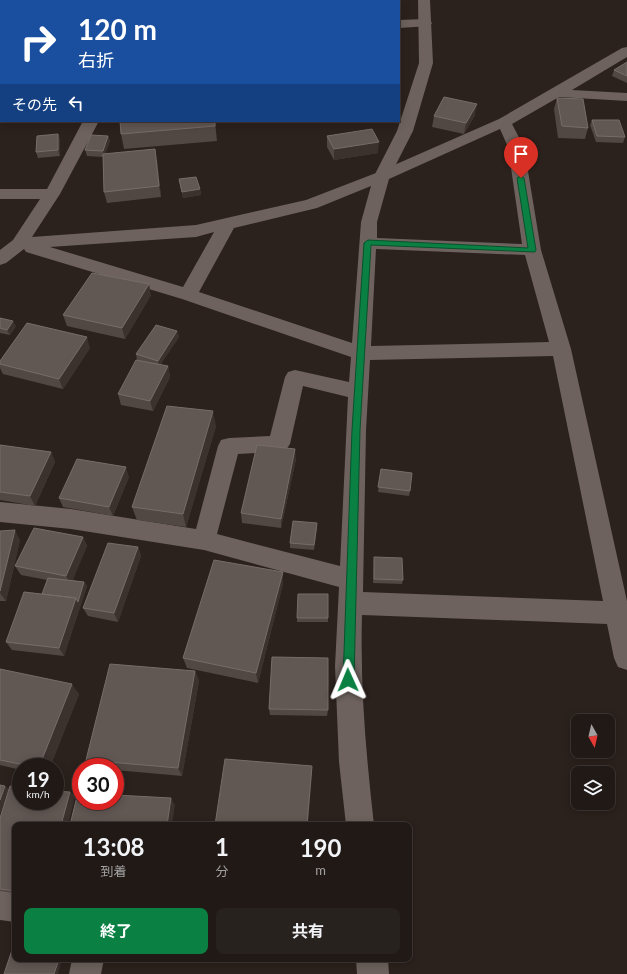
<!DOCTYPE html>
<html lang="ja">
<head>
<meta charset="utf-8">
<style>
	body { margin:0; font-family:Lato,"Noto Sans JP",sans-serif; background:#28221f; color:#f1f3f6; height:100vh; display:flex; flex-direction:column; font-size:15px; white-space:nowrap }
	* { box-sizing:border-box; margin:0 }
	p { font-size:13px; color:#a2a0a1 }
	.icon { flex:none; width:22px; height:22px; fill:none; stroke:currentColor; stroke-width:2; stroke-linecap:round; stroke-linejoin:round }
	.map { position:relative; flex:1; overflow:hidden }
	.panel { position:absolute; left:12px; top:822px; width:400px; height:140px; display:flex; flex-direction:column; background:#201916; border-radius:8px; box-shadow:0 2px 10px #0003,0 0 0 1px #3d3835 }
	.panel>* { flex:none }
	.top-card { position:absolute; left:0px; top:0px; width:400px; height:122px; box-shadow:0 2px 10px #0003,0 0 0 1px #3d3835; background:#1a4fa0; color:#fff; overflow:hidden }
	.needle { width:26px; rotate:172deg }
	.tools { position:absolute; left:571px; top:714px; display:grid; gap:8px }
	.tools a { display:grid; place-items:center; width:44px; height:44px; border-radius:8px; background:#201916; box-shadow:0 2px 10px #0003,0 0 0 1px #3d3835; font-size:20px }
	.speed { position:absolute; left:12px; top:758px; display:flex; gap:8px; font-size:20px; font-weight:700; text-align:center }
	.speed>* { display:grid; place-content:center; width:52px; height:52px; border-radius:50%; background:#201916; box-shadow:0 2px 10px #0003,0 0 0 1px #3d3835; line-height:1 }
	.speed small { font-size:10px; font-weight:400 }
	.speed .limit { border:6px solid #d22; background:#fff; color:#111 }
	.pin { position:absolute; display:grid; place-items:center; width:34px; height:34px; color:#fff; margin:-41px -17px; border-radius:50% 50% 50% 0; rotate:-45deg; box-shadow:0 0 4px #0007 }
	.pin .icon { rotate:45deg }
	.me { position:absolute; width:44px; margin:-22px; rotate:359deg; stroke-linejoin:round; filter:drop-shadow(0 0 3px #0008) }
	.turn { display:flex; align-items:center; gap:14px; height:84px; padding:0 12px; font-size:18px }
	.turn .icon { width:52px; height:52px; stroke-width:2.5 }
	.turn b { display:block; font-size:28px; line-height:34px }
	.then { display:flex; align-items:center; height:38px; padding:0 12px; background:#0003; gap:8px; font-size:15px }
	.eta { display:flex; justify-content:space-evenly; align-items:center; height:68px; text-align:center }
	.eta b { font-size:24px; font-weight:700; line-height:28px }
	.action { display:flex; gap:8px; margin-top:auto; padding:8px 12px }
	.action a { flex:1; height:46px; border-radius:8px; background:#0b8043; color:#fff; font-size:16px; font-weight:700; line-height:46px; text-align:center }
	.action a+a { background:#28221f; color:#f1f3f6 }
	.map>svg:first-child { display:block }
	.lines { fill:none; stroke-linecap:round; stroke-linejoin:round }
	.street { fill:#6d625d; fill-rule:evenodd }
	.secondary { fill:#6d625d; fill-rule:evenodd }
	.wall { fill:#514743 }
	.shaded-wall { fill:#3b312d }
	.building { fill:#615753; stroke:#766c69 }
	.route { fill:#0b8043; stroke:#07532c }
</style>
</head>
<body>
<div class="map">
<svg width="627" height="974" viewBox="0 0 627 974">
	<rect width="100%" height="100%" fill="#2b211d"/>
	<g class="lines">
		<path class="street" d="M128 0H140V1H128Z
			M425 19 430 20 432 23 430 26 399 28V20Z
			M627 47V57L572 90 627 93V101L559 97 512 124 524 147 541 250 571 349 627 601V670L618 667 614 658 607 624 362 615C360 686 366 754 374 825H346L339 762 335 666 339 587 204 550 71 529 0 522V502L71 509 196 529 218 446 221 440 229 438 270 436 285 377 288 372 295 370 349 382 351 357 182 299 26 252 24 249 6 263 0 265V250L13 240 40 199H0V189H47L83 121H99L60 194 32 237 196 225 306 200 376 173 499 119 622 48ZM500 129 508 147 522 244 377 238V222L389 179ZM371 186 361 222 352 343 199 292 234 228 317 208ZM214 232 183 287 50 247 196 237ZM376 249 525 255 549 342 371 346ZM553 356 603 601 363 592 366 430 370 360ZM303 386 348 397 340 566 217 534 238 454 279 452 286 450 290 444Z
			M0 890 15 892V922L0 920Z
			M72 959H104L101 974H69Z
			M356 959H388L389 974H357Z"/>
		<path class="secondary" d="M418 0H430L433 63 413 131 390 176 388 179 382 181 376 179 374 176 397 131 419 63Z"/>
	</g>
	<path class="wall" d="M310 0H337L310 1Z
		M627 62V83L612 76 614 70Z
		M557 98 588 128 585 139 558 138 554 109Z
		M475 115 464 134 432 127 434 116Z
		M592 120 625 137 623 143 596 142 590 125Z
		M215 121 217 141 124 149 121 134Z
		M58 134 60 140V156L38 158 36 152Z
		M108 136 110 141 105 154 157 160 161 197 107 203 104 192 103 157 87 156 85 150Z
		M327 136 378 153 334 160 327 147Z
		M179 179 200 189 201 195 183 198 180 185Z
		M151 295 125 339 67 326 63 315Z
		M0 318 16 326 10 335 0 333Z
		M177 331 179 337 160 365 168 366 170 377 153 411 121 405 118 394 142 361 137 360 136 354Z
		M90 348 63 389 3 374 0 368V361Z
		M216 426 186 527 137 520 132 507Z
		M0 445 51 452 55 462 35 506 0 500Z
		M296 459 281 528 242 523 241 513Z
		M381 469 410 491 409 496 378 492Z
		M129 477 113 516 63 507 59 498Z
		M317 528 314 550 290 548V543Z
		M0 531 20 540 6 601H0Z
		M83 537 87 546 72 580 84 582 87 586 64 656 12 650 6 642 42 594 47 580 21 575 15 566Z
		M138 547 141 556 118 622 88 616 83 608Z
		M374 557 403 580 402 584 373 583Z
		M283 572V584L258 683 187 668 183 658Z
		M328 594V622H297V618Z
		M0 669 79 694 50 767H21V770L0 765Z
		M195 671 199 681 182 776 115 770V767H92L86 760Z
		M269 709 328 710 327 716 270 715Z
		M70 792 75 797 15 825V893L0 891V818Z"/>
	<path class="shaded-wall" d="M477 104 475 115 464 134 466 123Z
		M58 134 60 140V156L58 150Z
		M108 136 110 141 104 157 103 151Z
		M379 142 378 153 334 160V149Z
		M155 149 157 160 161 197 159 186Z
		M200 189 201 195 183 198 182 192Z
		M149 284 151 295 125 339 122 328Z
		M13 321 16 326 10 335 7 330Z
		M177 331 179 337 159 366 158 361Z
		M87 337 90 348 63 389 59 379Z
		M168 366 170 377 153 411 150 401Z
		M213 411 216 426 186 527 183 514Z
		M295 449 296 459 281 528V519Z
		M51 452 55 462 35 506 30 496Z
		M126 467 129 477 113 516 109 507Z
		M15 530 20 540 6 601 0 593V591Z
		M83 537 87 546 71 585 66 576Z
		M138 547 141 556 118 622 114 613Z
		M283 572V584L258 683 256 673Z
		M84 582 87 586 64 656 59 648 76 598Z
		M195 671 199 681 182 776 178 768Z
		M72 684 79 694 50 767H39Z
		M312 766V774L308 825H307Z
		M5 786 9 789 0 814V800Z
		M70 792 75 797 68 825H61Z
		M171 798 175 805 172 825H167Z
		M59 959H62L58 974H54Z"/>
	<path class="building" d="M182 0H196L182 1Z
		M627 62V76L614 70Z
		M444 97 477 104 466 123 434 116Z
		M557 98 583 99 588 128 562 126Z
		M592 120H619L625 137 597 136Z
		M120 121H215V126L121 134Z
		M372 129 379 142 334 149 327 136Z
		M58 134V150L36 152 37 136Z
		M91 135 108 136 103 151 85 150Z
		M155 149 159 186 104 192 103 154Z
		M196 177 200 189 182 192 179 179Z
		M92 273 149 284 122 328 63 315Z
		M0 318 13 321 7 330 0 328Z
		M27 323 87 337 59 379 0 364V361Z
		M156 325 177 331 158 361 136 354Z
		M136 360 168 366 150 401 118 394Z
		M167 406 213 411 183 514 132 507Z
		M0 445 51 452 30 496 0 492Z
		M257 445 295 449 281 519 241 513Z
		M77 459 126 467 109 507 59 498Z
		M381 469 412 473 410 491 378 487Z
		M293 521 317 523 314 545 290 543Z
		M34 528 83 537 66 576 15 566Z
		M15 530 0 591V531Z
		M108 543 138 547 114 613 83 608Z
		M374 557 402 558 403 580 374 579Z
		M214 560 283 572 256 673 183 658Z
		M48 578 84 582 78 602 76 598 42 594Z
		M24 592 76 598 59 648 6 642Z
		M298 594H328V618H297Z
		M272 657 328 658V710L269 709Z
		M110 664 195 671 178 768 86 760Z
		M0 669 72 684 39 767H34L0 760Z
		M225 759 312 766 307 825H215Z
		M0 785 5 786 0 800Z
		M10 786 21 787V801H55V791L70 792 61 825H15V891L0 889V818Z
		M78 792 81 793V801H115V795L171 798 167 825H70Z
		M15 941V959H59L54 974H4Z"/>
	<path class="route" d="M521 176 524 178 536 250 535 252 371 245 360 430 354 680 352 683 348 685 345 683 343 680 352 430 364 243 368 240 528 248 517 178Z"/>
</svg>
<div class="tools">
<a><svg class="needle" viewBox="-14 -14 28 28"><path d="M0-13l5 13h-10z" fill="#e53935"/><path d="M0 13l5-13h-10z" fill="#a2a0a1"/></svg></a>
<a><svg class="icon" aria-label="layers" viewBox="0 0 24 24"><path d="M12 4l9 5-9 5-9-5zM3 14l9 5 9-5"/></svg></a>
</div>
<div class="speed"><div>19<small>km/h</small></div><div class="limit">30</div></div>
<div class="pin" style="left:521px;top:178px;background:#d93025"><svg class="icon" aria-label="arrive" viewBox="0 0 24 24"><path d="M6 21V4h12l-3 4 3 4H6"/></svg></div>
<svg class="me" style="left:348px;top:680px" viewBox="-20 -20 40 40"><path d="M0-17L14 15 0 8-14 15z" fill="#0b8043" stroke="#fff" stroke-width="4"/></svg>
<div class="top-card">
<div class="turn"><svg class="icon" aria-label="right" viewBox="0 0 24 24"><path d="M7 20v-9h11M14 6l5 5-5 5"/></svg><div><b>120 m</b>右折</div></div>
<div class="then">その先<svg class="icon" aria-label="left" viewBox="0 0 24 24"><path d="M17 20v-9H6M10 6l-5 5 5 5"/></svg></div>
</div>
<section class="panel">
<div class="eta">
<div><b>13:08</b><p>到着</p></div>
<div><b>1</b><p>分</p></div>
<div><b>190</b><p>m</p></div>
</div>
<div class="action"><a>終了</a><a>共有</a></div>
</section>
</div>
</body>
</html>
